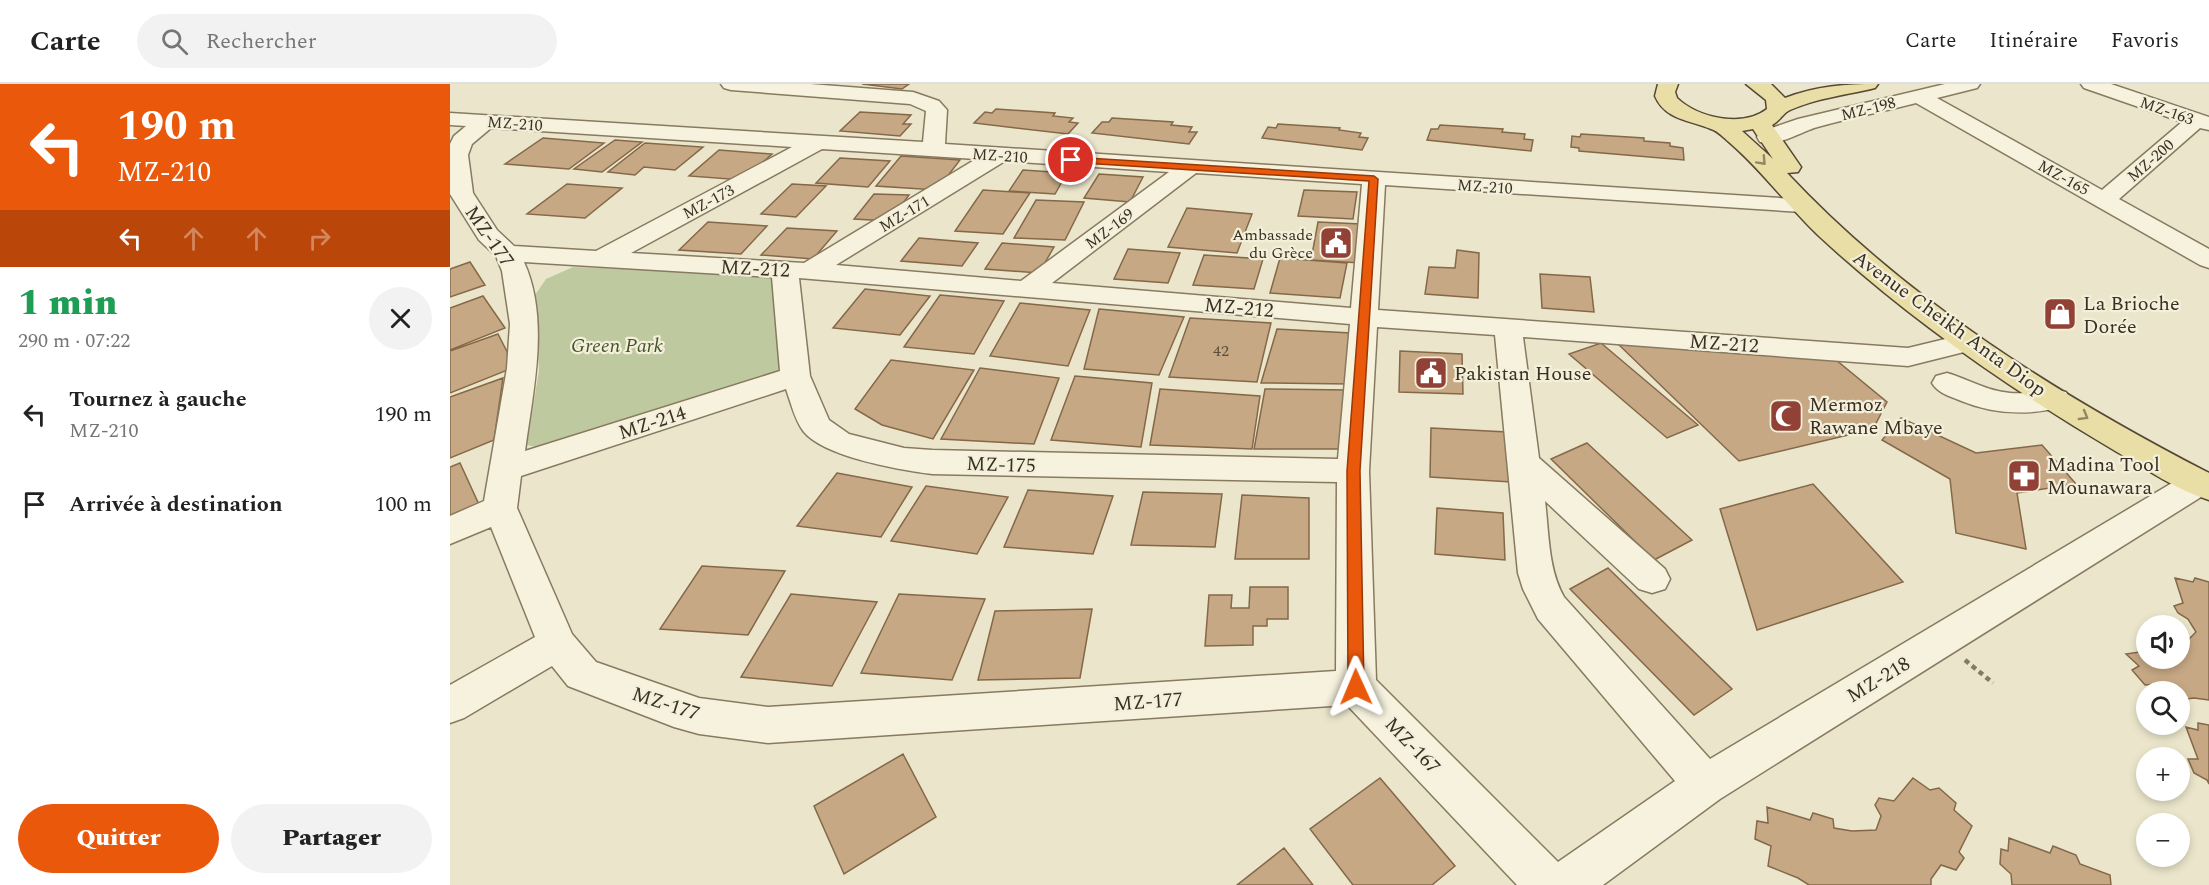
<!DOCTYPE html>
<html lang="fr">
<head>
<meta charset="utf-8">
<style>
	body { margin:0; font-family:Spectral,serif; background:#f2f2f2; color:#222; height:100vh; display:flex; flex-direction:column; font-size:22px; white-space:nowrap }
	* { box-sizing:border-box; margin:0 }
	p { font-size:20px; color:#767676 }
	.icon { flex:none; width:33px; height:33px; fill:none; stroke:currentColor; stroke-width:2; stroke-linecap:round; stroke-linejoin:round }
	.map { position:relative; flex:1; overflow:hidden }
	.drawer { display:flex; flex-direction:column; background:#fff; width:450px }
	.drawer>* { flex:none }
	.top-card { background:#ea580c; color:#fff; overflow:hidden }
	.controls { position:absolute; left:1686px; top:531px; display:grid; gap:12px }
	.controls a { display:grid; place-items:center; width:54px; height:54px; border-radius:50%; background:#fff; box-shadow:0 3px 9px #0003; font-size:30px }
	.pin { position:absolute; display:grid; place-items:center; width:51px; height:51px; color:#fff; margin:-26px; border:3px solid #fff; border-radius:50%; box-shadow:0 2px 6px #0007 }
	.me { position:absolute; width:66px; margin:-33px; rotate:359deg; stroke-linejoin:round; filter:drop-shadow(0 0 4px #0008) }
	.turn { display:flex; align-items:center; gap:21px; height:126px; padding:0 18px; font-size:27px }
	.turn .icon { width:78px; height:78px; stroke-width:2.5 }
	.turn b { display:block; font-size:42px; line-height:51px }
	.lanes { display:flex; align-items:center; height:57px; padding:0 18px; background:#0003; justify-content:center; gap:30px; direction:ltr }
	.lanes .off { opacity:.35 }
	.round { display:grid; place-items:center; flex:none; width:63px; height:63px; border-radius:32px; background:#f2f2f2 }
	.headline { display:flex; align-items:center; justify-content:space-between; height:102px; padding:0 18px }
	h1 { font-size:36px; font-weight:800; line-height:45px; color:#1e9e55 }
	.action { display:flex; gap:12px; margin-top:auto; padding:12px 18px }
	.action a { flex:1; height:69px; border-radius:36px; background:#ea580c; color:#fff; font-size:24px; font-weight:800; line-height:69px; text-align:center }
	.action a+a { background:#f2f2f2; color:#222 }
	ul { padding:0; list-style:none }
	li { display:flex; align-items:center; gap:18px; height:90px; padding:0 18px }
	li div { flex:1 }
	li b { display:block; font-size:22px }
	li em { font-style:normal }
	header { display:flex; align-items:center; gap:36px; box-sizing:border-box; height:84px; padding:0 30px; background:#fff; border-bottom:2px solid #e0e0e0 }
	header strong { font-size:28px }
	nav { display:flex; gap:33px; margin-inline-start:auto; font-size:21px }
	.search { width:420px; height:54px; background:#f2f2f2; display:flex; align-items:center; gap:15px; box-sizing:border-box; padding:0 21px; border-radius:33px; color:#767676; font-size:22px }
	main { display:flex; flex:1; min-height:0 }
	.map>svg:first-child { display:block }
	.green { fill:#bfc99f }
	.building { fill:#c6a884; stroke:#846848; stroke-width:1.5 }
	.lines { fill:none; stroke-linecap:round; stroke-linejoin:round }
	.minor-casing { stroke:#877a60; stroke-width:3 }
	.major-casing { stroke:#554834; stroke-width:3 }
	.path { stroke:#877a60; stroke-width:4.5; stroke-dasharray:5 4; stroke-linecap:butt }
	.minor { fill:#f7f2de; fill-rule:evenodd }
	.major { fill:#eadea7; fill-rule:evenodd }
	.oneway { stroke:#928764 }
	.route { fill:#ea580c; stroke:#983908; stroke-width:1.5 }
	.labels { text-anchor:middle; stroke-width:4.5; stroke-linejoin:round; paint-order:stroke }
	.far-street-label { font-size:16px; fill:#393022; stroke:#f3efda }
	.far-poi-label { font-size:16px; fill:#393022; stroke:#f3efda; text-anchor:end }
	.number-label { font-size:16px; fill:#5c4e3a }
	.street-label { font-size:20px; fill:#393022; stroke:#f3efda }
	.poi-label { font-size:20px; fill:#393022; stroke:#f3efda; text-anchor:start }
	.park-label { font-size:20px; font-style:italic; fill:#44532b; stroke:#f3efda }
</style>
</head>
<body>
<header>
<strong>Carte</strong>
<div class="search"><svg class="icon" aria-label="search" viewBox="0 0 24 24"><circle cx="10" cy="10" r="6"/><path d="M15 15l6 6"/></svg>Rechercher</div>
<nav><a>Carte</a><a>Itinéraire</a><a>Favoris</a></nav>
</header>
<main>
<section class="drawer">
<div class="top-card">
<div class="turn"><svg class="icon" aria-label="left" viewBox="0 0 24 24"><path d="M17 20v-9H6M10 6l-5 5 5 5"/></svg><div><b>190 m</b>MZ-210</div></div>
<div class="lanes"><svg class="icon" aria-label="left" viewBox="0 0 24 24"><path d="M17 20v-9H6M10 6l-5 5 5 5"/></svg><svg class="icon off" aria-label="ahead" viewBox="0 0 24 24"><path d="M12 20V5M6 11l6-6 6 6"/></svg><svg class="icon off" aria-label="ahead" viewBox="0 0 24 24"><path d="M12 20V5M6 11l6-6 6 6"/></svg><svg class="icon off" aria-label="right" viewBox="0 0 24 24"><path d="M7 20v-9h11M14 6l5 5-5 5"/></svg></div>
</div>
<div class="headline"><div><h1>1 min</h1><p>290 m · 07:22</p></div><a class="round"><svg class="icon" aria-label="close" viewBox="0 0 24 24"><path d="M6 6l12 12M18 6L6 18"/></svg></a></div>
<ul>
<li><svg class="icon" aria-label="left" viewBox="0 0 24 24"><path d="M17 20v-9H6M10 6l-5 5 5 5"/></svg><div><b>Tournez à gauche</b><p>MZ-210</p></div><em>190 m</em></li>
<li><svg class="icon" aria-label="arrive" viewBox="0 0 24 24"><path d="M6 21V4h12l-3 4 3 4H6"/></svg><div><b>Arrivée à destination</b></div><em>100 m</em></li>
</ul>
<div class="action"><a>Quitter</a><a>Partager</a></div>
</section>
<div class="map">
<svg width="1759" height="801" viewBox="0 0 1759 801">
	<rect width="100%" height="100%" fill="#ebe6cb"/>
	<path class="green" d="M123 183 300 190 323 194 335 278 323 291 101 366 77 361 89 286 85 211 96 195Z"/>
	<path class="building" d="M412 0H459L452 5Z
		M546 25 605 29 603 32 623 34 619 38 628 39 618 50 524 39 535 28 542 29Z
		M410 28 461 31 453 40H461L450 52 390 47Z
		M662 34 723 38 721 41 742 43 739 48H747L739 60 642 49 652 38H659Z
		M828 40 890 44 889 46 911 49 909 53 918 54 912 66 812 54 818 43 826 44Z
		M990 41 1053 45 1052 48 1075 50 1074 55 1083 56 1081 67 977 56 981 45H988Z
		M1131 50 1194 54V57L1220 59V62L1233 64 1234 76 1129 67V64L1121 63 1122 52 1130 53Z
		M93 54 154 59 119 85 55 80Z
		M165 56 192 58 152 88 124 85Z
		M195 59 253 63 225 86 194 83 185 91 158 88Z
		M269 66 322 70 293 96 239 92Z
		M451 72 510 76 487 106 426 102Z
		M390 74 440 77 418 103 366 99Z
		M573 86 617 89 605 110 559 107Z
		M649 90 693 93 680 118 634 114Z
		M117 100 172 104 135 134 77 130Z
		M342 100 376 102 346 133 311 130Z
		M533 106 580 109 553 150 505 147Z
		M854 106 907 108 903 135 848 132Z
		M424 110 459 111 440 137 404 135Z
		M586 116 634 118 615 156 564 154Z
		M737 124 802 130 787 169 718 163Z
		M258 138 317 142 291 170 229 166Z
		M868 138 911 140V179L861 176Z
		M337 144 387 147 363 175 311 171Z
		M469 154 528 159 512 182 451 177Z
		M552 159 604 163 589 189 535 185Z
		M678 165 730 169 718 199 664 195Z
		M1007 166 1029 169 1028 214 975 210 979 183 1005 184Z
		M754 171 813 175 804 205 743 201Z
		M830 174 897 179 890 214 820 209Z
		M20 178 35 201 0 213V185Z
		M1090 190 1140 193 1144 228 1092 224Z
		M415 205 480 212 450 251 383 244Z
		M490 211 554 217 524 270 454 263Z
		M33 212 55 244 0 266V224Z
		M570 219 640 226 618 282 540 272Z
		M649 225 734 233 709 291 634 285Z
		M740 234 821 239 807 298 719 293Z
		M827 245 901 249 900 300 811 299Z
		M48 250 65 283 0 309V267Z
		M1151 259 1248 341 1217 354 1119 270Z
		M1168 260 1386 276 1437 318 1423 345 1289 377Z
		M950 267 1012 270 1013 310 949 308Z
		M441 276 524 286 483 355 432 341 405 325Z
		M530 284 609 294 584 360 491 355Z
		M625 292 702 299 691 363 601 356Z
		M53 294 44 356 0 374V313Z
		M710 305 810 312 802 365 700 361Z
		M815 305 899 306 898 365H804Z
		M1451 334 1526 369 1592 361 1626 400 1567 409 1576 465 1506 449 1500 395 1432 356Z
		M981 344 1057 348 1061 398 980 393Z
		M1137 359 1242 456 1204 476 1101 375Z
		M10 379 31 425 0 439V383Z
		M387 389 462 403 431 453 347 442Z
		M1363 400 1453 498 1307 546 1270 425Z
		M476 402 558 413 527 470 441 457Z
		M578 406 663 412 643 470 554 463Z
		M693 408 772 410 765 463 681 461Z
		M792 411 859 414V475H785Z
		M987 424 1053 429 1055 476 985 470Z
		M252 482 335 487 298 551 210 545Z
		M1158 484 1282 605 1244 631 1120 505Z
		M1725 494 1743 498 1745 494 1759 498V616L1744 614 1730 616V608H1714L1708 600 1695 601 1682 586 1689 582 1676 570 1696 567V574H1730V560L1736 558 1746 548 1738 535 1728 529 1724 522 1733 519Z
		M800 503H838V535H817V542H803V561L755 562 759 511H782L781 524H799Z
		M341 510 427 518 382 602 291 593Z
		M449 510 535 515 502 596 411 589Z
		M642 525 630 594 528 596 545 527Z
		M1748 639 1759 641V700L1757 696 1744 689 1738 675H1748L1736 643 1748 646Z
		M453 670 486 733 394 790 364 722Z
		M930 694 1005 782 982 801H903L860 745Z
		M1463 694 1480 706 1489 704 1506 719 1504 726 1522 742 1509 768 1514 774 1506 786 1491 781 1481 795V801H1359L1348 794 1318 782 1321 762 1305 755 1307 737 1318 739 1317 723 1360 736 1363 729 1383 735 1384 744 1402 747 1426 746 1431 732 1425 721 1429 714 1444 717Z
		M1559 754 1600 769 1603 762 1626 771 1630 780 1660 791 1661 801H1562L1561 790 1550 780 1551 765 1558 767Z
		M834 764 863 801H787Z"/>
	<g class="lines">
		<defs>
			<path id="minor" d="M271 0H360L463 8 489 17 497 26 495 60 1360 116 1364 121 1360 126 1352 128 935 101 928 226 1458 264 1520 249 1530 252 1534 258 1530 264 1458 282 1073 253 1089 374 1215 485 1220 495 1215 505 1202 509 1189 505 1095 417C1099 449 1098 485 1114 513L1260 675 1737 390 1749 386 1759 389V408L1270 715 1153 801H1067L897 621 318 659 249 650 224 643 118 602 102 582 14 634 0 639V601L85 553 41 443 0 460V432L34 417 57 284 60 240 52 187 46 172 29 156 0 110V60L4 52 16 42 0 41V29L473 58 476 27 460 20 281 6 274 4ZM41 44 342 63 146 167 64 162 47 146 23 109 18 71 22 60ZM372 65 526 75 354 179 181 169ZM555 77 719 88 571 197 386 181ZM746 89 912 100 901 224 602 199ZM74 178 322 193 330 287 75 367C83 307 100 235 74 178ZM349 194 900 240 888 375 482 366 454 364 399 350 379 336 360 292ZM927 243 1045 251 1068 489 1073 505 1088 535 1225 697 1108 778 926 596 919 387ZM336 305C341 319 345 337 354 348 375 373 450 386 482 390L887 398 886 587 318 623 249 614 146 578 122 550 67 424 71 392Z
				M1495 0H1530L1527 4 1487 14 1652 106 1732 38 1634 4 1631 0H1661L1759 33V46L1750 44 1669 115 1759 165V184L1750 181 1466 19C1432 28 1398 34 1364 44 1347 50 1329 62 1310 58L1307 53 1310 48 1348 35Z
				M1497 289C1518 295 1537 307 1560 309 1579 311 1598 303 1616 308L1620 315 1616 322C1579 332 1545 331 1509 316 1499 312 1488 309 1482 299L1486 292Z"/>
			<path id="major" d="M1208 0H1228L1225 8 1227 14C1248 34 1293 44 1317 25L1316 16 1296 0H1321L1335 14C1366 2 1395 0 1428 0L1425 4C1396 11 1367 14 1340 26 1333 29 1330 37 1322 41L1351 83 1348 88 1337 89C1455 215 1606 310 1759 389V416C1727 406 1696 385 1667 368 1563 307 1459 235 1370 153 1338 123 1313 87 1279 58 1274 54 1268 47 1261 45 1240 36 1215 36 1205 12ZM1303 45 1323 75 1292 47Z"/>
		</defs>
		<use href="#minor" class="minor-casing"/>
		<use href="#major" class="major-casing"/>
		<path class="path" d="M1515 576 1543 599"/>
		<use href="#minor" class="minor"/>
		<use href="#major" class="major"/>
	</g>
	<defs><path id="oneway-chevron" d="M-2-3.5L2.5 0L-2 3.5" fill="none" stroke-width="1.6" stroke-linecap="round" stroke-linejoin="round" transform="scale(1.5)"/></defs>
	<g class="oneway">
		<use href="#oneway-chevron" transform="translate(1312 77) rotate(47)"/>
		<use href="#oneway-chevron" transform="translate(1634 332) rotate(30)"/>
	</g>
	<path class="route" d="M621 73 924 92 928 95 910 387 914 603 912 608 906 610 900 608 898 603 897 387 919 97 617 78V74Z"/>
	<defs>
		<symbol id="civic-square" viewBox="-11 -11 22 22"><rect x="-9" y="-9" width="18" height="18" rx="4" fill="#914135" stroke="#f3efda"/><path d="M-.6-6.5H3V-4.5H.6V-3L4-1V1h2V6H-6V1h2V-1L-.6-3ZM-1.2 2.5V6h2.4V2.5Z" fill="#fff"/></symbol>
		<symbol id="shop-square" viewBox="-11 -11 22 22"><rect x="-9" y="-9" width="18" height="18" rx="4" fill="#914135" stroke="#f3efda"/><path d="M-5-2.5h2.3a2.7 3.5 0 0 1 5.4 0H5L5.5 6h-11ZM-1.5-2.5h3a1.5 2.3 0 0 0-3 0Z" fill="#fff"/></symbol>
		<symbol id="mosque-square" viewBox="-11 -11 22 22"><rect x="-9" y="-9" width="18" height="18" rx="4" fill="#914135" stroke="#f3efda"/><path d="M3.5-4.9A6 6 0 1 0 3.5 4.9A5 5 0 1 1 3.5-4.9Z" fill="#fff"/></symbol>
		<symbol id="pharmacy-square" viewBox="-11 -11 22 22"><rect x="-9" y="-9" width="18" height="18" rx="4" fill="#914135" stroke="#f3efda"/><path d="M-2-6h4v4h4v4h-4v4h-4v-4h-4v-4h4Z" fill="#fff"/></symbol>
	</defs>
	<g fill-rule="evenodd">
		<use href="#civic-square" x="867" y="140" width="38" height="38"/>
		<use href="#shop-square" x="1591" y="211" width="38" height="38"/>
		<use href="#civic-square" x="962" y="270" width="38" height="38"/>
		<use href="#mosque-square" x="1317" y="313" width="38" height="38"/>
		<use href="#pharmacy-square" x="1555" y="373" width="38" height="38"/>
	</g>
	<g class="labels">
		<g class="far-street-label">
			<text transform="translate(1418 24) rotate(-14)" y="6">MZ-198</text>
			<text transform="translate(1717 26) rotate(19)" y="6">MZ-163</text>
			<text transform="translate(65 39) rotate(4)" y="6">MZ-210</text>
			<text transform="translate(550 71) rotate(4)" y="6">MZ-210</text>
			<text transform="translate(1700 76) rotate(-41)" y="6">MZ-200</text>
			<text transform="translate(1614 93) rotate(29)" y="6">MZ-165</text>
			<text transform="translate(1035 102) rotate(4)" y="6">MZ-210</text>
			<text transform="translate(258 117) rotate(-28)" y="6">MZ-173</text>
			<text transform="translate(454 129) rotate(-31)" y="6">MZ-171</text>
			<text transform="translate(659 144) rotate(-37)" y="6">MZ-169</text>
		</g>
		<g class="far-poi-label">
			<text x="863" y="156">Ambassade<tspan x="863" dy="18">du Grèce</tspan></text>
		</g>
		<g class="number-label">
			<text x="771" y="272">42</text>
		</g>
		<g class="street-label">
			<text transform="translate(40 152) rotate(55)" y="7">MZ-177</text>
			<text transform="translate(305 184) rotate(3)" y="7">MZ-212</text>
			<text transform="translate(789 223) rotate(5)" y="7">MZ-212</text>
			<text transform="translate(1500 239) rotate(36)" y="7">Avenue Cheikh Anta Diop</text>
			<text transform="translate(1274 259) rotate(4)" y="7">MZ-212</text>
			<text transform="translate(202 338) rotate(-18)" y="7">MZ-214</text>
			<text transform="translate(551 380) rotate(2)" y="7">MZ-175</text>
			<text transform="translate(1428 595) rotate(-31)" y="7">MZ-218</text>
			<text transform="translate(698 617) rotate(-4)" y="7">MZ-177</text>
			<text transform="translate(216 619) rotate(18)" y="7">MZ-177</text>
			<text transform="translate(963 661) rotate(46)" y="7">MZ-167</text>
		</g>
		<g class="poi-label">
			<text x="1633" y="226">La Brioche<tspan x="1633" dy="23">Dorée</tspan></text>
			<text x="1004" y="296">Pakistan House</text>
			<text x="1359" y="327">Mermoz<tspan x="1359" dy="23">Rawane Mbaye</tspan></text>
			<text x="1597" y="387">Madina Tool<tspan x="1597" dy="23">Mounawara</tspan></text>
		</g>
		<g class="park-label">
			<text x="167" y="268">Green Park</text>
		</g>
	</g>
</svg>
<div class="controls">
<a><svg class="icon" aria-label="sound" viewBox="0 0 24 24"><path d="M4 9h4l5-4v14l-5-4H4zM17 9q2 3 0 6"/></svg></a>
<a><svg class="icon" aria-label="search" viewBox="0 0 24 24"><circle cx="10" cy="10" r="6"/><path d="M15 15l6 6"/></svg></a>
<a>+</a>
<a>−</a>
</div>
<div class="pin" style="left:621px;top:76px;background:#d93025"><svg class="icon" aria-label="arrive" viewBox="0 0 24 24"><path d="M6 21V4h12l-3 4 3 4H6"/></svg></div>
<svg class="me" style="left:906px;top:603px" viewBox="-20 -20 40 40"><path d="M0-17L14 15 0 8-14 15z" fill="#ea580c" stroke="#fff" stroke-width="4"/></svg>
</div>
</main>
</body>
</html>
